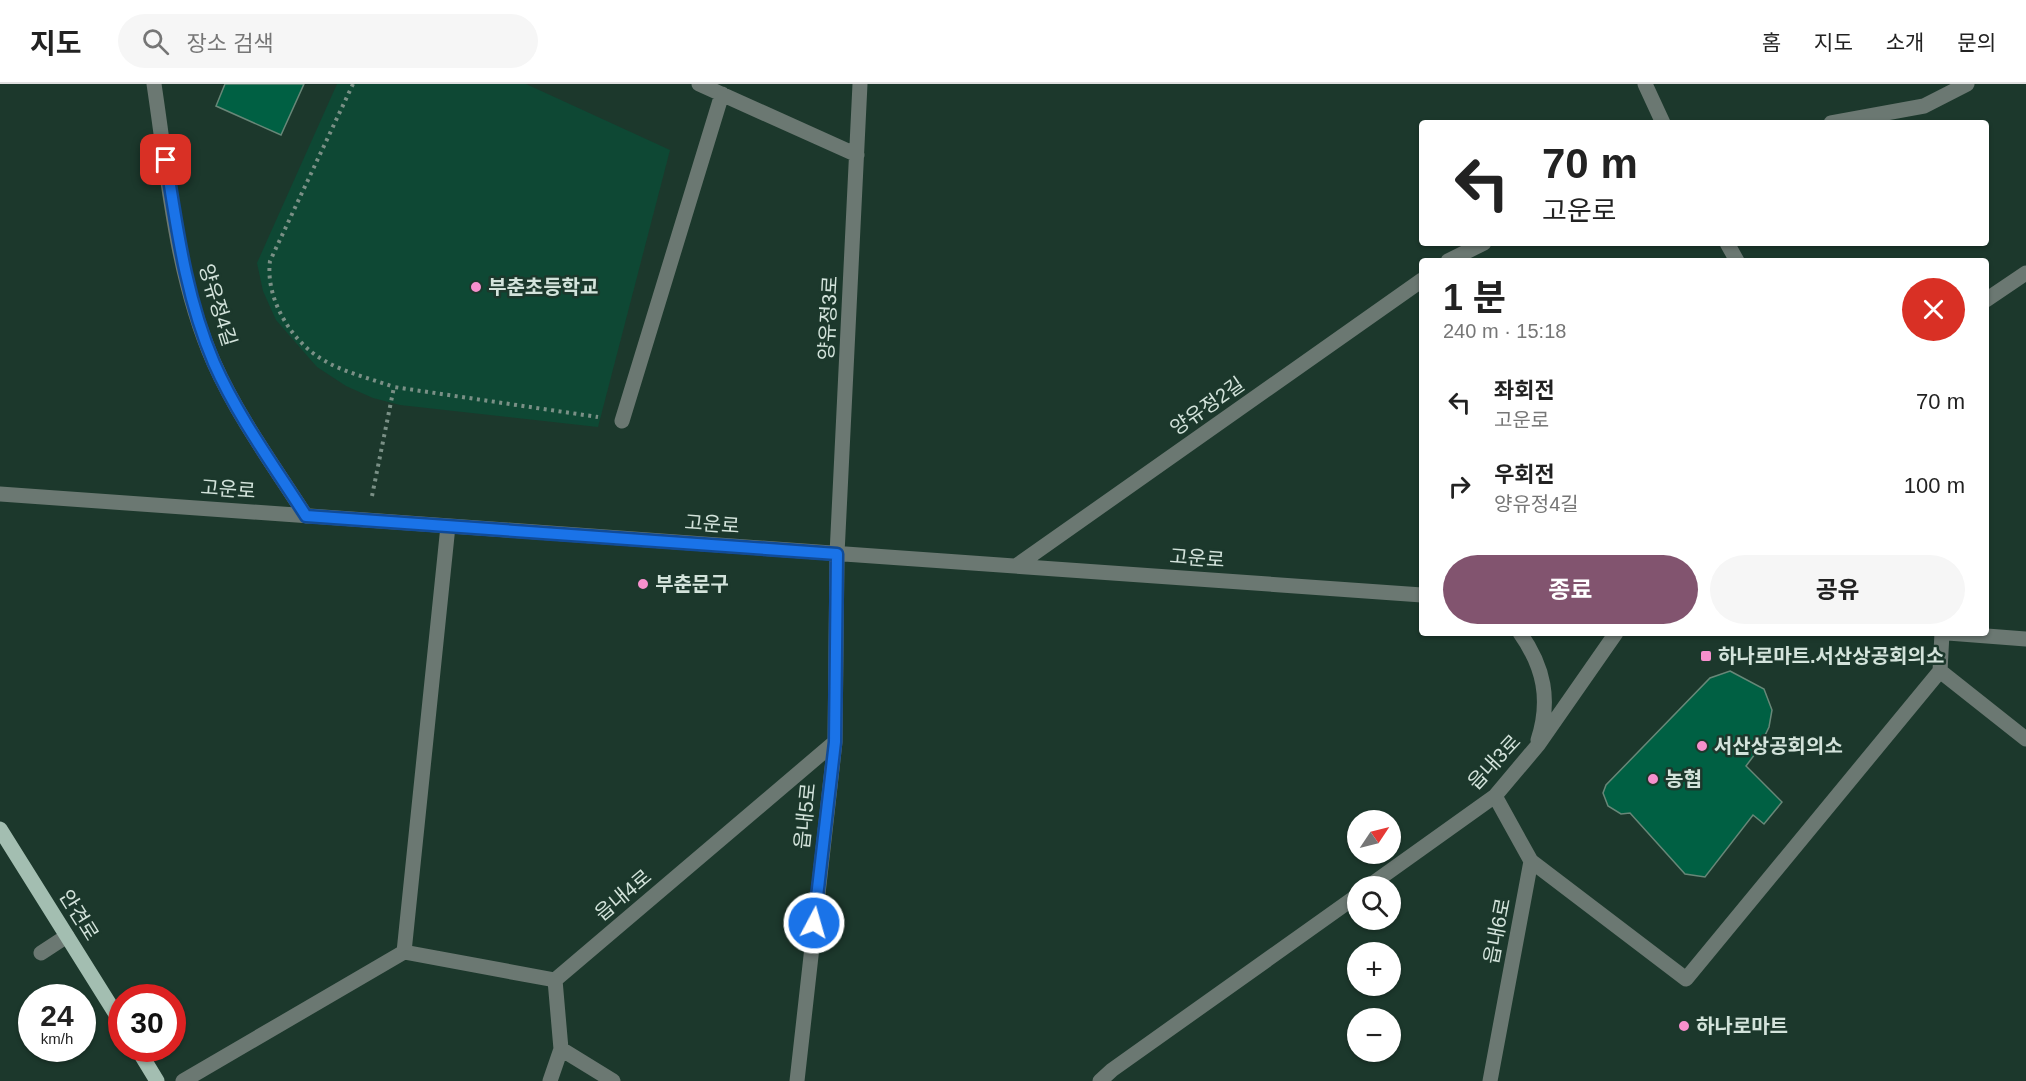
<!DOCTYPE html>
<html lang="ko">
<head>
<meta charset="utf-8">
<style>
	body { margin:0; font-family:Helvetica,"Noto Sans KR",sans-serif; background:#f6f6f6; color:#222; height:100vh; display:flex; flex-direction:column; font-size:22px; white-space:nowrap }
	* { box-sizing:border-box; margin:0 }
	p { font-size:20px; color:#767676 }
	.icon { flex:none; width:33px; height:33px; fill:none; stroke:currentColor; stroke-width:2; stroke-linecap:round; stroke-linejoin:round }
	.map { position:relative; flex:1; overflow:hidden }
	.side { position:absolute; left:1419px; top:174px; width:570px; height:378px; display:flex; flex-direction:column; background:#fff; border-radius:6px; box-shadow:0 2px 4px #0004 }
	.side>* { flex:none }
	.guide { position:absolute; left:1419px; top:36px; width:570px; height:126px; border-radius:6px; box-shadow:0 2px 4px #0004; background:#fff; color:#222; overflow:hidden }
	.needle { width:39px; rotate:55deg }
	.buttons { position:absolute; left:1347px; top:726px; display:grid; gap:12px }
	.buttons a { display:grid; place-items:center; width:54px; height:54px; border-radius:50%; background:#fff; box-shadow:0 2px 4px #0004; font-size:30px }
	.speed { position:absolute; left:18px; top:900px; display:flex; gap:12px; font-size:30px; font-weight:700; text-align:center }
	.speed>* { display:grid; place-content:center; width:78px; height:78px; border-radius:50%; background:#fff; box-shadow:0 2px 4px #0004; line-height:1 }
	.speed small { font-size:15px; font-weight:400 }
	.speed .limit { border:9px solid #d22; background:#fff; color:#111 }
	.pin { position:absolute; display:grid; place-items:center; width:51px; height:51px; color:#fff; margin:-26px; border-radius:12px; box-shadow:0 3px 9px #0006 }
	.me { position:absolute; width:66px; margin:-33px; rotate:6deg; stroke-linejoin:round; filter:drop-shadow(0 0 4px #0008) }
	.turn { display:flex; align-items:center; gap:21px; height:126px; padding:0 24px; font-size:27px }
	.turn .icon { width:78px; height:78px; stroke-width:2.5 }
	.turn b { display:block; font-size:42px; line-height:51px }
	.round { display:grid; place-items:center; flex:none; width:63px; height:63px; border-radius:32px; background:#f6f6f6 }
	.overview { display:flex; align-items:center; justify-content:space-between; height:102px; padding:0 24px }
	h1 { font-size:36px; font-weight:700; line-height:45px }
	.button { display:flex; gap:12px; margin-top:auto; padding:12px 24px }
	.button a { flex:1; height:69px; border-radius:36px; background:#82546f; color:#fff; font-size:24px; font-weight:700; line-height:69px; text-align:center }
	.button a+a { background:#f6f6f6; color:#222 }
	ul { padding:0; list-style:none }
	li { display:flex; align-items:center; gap:18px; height:84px; padding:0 24px }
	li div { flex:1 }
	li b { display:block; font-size:22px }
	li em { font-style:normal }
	header { display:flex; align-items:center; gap:36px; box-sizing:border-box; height:84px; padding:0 30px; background:#fff; border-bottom:2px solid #e0e0e0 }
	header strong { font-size:28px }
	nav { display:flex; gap:33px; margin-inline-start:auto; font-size:21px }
	.search { width:420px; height:54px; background:#f6f6f6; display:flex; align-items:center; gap:15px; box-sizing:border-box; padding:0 21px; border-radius:33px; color:#767676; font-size:22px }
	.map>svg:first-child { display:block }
	.green { fill:#0e4834 }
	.building { fill:#006043; stroke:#688778; stroke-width:1.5 }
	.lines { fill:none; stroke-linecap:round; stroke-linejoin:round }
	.path { stroke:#7a9086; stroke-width:4; stroke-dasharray:3 4.5; stroke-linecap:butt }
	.minor { stroke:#6b7872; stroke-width:15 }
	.major { stroke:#a3beb1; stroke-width:15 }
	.route-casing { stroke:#114b97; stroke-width:15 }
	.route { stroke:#1a73e8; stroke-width:10 }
	.poi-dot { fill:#f790cd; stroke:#1c382c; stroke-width:2 }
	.labels { text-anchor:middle; stroke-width:5; stroke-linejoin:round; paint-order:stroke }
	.poi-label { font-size:20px; font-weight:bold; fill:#d3e3db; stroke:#1c382c; text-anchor:start }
	.street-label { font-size:20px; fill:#d3e3db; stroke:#1c382c }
</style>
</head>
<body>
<header>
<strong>지도</strong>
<div class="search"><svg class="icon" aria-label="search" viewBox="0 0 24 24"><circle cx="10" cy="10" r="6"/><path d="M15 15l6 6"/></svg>장소 검색</div>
<nav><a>홈</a><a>지도</a><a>소개</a><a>문의</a></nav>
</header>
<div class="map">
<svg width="2026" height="997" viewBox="0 0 2026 997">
	<rect width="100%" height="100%" fill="#1c382c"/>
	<path class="green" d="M337 0H526L670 66 598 343 400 321 373 314 346 302 317 283 276 236 263 207 257 179Z"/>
	<path class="building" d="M225 0H304L281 51 216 22Z
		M1730 587 1764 605 1772 626 1769 643 1758 666 1746 682 1782 718 1764 740 1753 731 1705 793 1685 790 1630 729 1621 730 1608 722 1603 709 1606 701 1710 594Z"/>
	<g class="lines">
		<path class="path" d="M353 0 270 177C265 215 292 259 325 277 346 289 372 295 394 303
			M372 412 394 303 598 333"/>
		<path class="minor" d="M154 0C168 93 176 193 214 279 238 333 274 382 306 432
			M699 0 857 71
			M1645 0 1663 39
			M1831 39 1924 22 1967 0
			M1727 159 1737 177
			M1448 177 1484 159
			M1986 216 2026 189
			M622 337 722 10
			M0 410 1422 511
			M1016 482 1422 196
			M1520 549C1544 583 1551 616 1538 656
			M1948 549 2026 555
			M1940 587 2026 655
			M1940 587 1942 549
			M1531 777 1686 895 1940 587
			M1369 802 1495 712 1538 661 1616 549
			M404 868 555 896
			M41 869 67 852
			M555 896 835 658
			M561 965 613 997
			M183 997 404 868 448 442
			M550 997 561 965 555 896
			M797 997 835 658 837 470 860 0
			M1100 997 1112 986 1358 811
			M1490 997 1531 777 1495 712"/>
		<path class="major" d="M0 745 122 940
			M137 964 157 997"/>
	</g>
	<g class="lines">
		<defs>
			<path id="route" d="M166 76C177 145 186 214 214 279 238 333 274 382 306 432L837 470 835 658 814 839"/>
		</defs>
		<use href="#route" class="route-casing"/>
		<use href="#route" class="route"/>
	</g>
	<g class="poi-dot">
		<circle cx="476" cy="203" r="6"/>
		<circle cx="643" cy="500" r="6"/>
		<rect x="1700" y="566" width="12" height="12" rx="3"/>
		<circle cx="1702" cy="662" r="6"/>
		<circle cx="1653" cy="695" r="6"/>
		<circle cx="1684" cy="942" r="6"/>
	</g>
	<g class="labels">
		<g class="poi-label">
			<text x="488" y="210">부춘초등학교</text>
			<text x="655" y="507">부춘문구</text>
			<text x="1718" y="579">하나로마트.서산상공회의소</text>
			<text x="1714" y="669">서산상공회의소</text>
			<text x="1665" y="702">농협</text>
			<text x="1696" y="949">하나로마트</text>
		</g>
		<g class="street-label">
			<text transform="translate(218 221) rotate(73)" y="7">양유정4길</text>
			<text transform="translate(828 234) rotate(-87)" y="7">양유정3로</text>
			<text transform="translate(1207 322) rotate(-35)" y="7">양유정2길</text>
			<text transform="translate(228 405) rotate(4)" y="7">고운로</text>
			<text transform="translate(712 440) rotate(4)" y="7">고운로</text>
			<text transform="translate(1197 474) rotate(4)" y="7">고운로</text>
			<text transform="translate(1494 678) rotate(-47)" y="7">읍내3로</text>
			<text transform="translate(805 732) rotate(-84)" y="7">읍내5로</text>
			<text transform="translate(623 811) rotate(-40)" y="7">읍내4로</text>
			<text transform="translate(79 831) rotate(58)" y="7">안견로</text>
			<text transform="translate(1497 847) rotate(-79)" y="7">읍내6로</text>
		</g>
	</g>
</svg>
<div class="buttons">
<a><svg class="needle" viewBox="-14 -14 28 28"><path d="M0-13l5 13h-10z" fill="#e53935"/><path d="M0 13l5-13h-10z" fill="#767676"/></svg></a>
<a><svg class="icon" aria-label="search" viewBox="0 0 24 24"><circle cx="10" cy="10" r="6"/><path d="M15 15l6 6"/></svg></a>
<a>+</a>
<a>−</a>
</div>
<div class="speed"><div>24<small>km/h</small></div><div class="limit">30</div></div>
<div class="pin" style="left:166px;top:76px;background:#d93025"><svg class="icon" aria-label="arrive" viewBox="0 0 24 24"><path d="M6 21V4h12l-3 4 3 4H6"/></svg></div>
<svg class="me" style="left:814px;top:839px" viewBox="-20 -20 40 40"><circle r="17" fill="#1a73e8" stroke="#fff" stroke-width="3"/><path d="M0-11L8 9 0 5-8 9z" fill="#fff"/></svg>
<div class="guide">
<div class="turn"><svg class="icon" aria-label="left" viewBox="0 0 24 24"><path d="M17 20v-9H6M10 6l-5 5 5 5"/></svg><div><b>70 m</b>고운로</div></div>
</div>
<section class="side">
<div class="overview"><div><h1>1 분</h1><p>240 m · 15:18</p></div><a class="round" style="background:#d93025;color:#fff"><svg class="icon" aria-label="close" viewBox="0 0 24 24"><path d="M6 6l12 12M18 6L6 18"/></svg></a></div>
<ul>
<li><svg class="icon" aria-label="left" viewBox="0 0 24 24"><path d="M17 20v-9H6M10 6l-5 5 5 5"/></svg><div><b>좌회전</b><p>고운로</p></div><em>70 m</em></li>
<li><svg class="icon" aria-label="right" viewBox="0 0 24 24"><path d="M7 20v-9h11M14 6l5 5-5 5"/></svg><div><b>우회전</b><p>양유정4길</p></div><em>100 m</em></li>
</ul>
<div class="button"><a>종료</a><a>공유</a></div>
</section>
</div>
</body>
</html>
